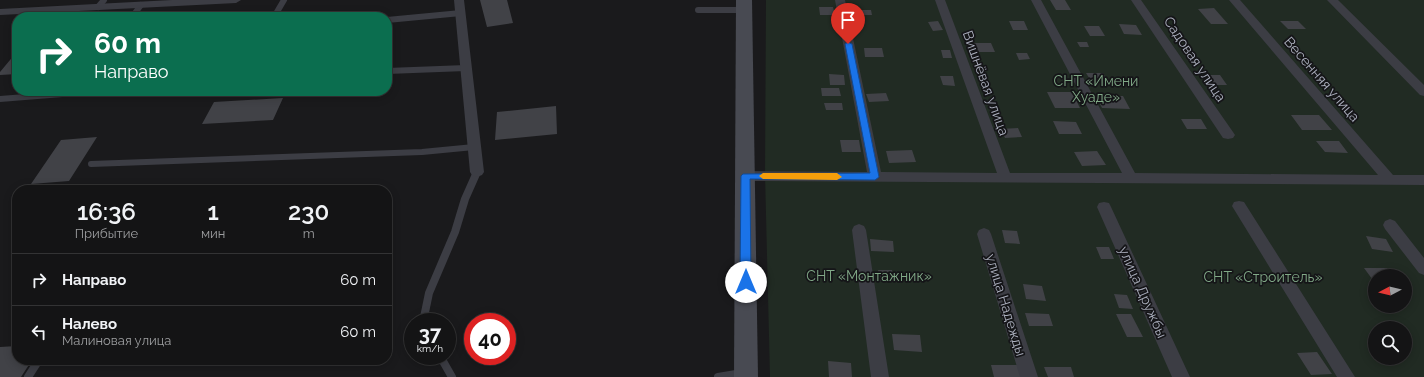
<!DOCTYPE html>
<html lang="ru">
<head>
<meta charset="utf-8">
<style>
	body { margin:0; font-family:Raleway,sans-serif; background:#212122; color:#f1f3f6; height:100vh; display:flex; flex-direction:column; font-size:15px; white-space:nowrap }
	* { box-sizing:border-box; margin:0 }
	p { font-size:13px; color:#9d9ea0 }
	.icon { flex:none; width:22px; height:22px; fill:none; stroke:currentColor; stroke-width:2; stroke-linecap:round; stroke-linejoin:round }
	.map { position:relative; flex:1; overflow:hidden }
	.details { position:absolute; left:12px; top:185px; width:380px; height:180px; display:flex; flex-direction:column; background:#141415; border-radius:16px; box-shadow:0 2px 10px #0003,0 0 0 1px #333334 }
	.details>* { flex:none }
	.hud { position:absolute; left:12px; top:12px; width:380px; height:84px; border-radius:16px; box-shadow:0 2px 10px #0003,0 0 0 1px #333334; background:#0b6e4f; color:#fff; overflow:hidden }
	.needle { width:26px; rotate:263deg }
	.buttons { position:absolute; left:1368px; top:269px; display:grid; gap:8px }
	.buttons a { display:grid; place-items:center; width:44px; height:44px; border-radius:50%; background:#141415; box-shadow:0 2px 10px #0003,0 0 0 1px #333334; font-size:20px }
	.speed { position:absolute; left:404px; top:313px; display:flex; gap:8px; font-size:20px; font-weight:700; text-align:center }
	.speed>* { display:grid; place-content:center; width:52px; height:52px; border-radius:50%; background:#141415; box-shadow:0 2px 10px #0003,0 0 0 1px #333334; line-height:1 }
	.speed small { font-size:10px; font-weight:400 }
	.speed .limit { border:6px solid #d22; background:#fff; color:#111 }
	.pin { position:absolute; display:grid; place-items:center; width:34px; height:34px; color:#fff; margin:-41px -17px; border-radius:50% 50% 50% 0; rotate:-45deg; box-shadow:0 0 4px #0007 }
	.pin .icon { rotate:45deg }
	.me { position:absolute; width:44px; margin:-22px; rotate:0deg; stroke-linejoin:round; filter:drop-shadow(0 0 3px #0008) }
	.turn { display:flex; align-items:center; gap:14px; height:84px; padding:0 16px; font-size:18px }
	.turn .icon { width:52px; height:52px; stroke-width:2.5 }
	.turn b { display:block; font-size:28px; line-height:34px }
	.eta { display:flex; justify-content:space-evenly; align-items:center; height:68px; text-align:center }
	.eta b { font-size:24px; font-weight:600; line-height:28px }
	ul { padding:0; list-style:none }
	li { display:flex; align-items:center; gap:12px; height:52px; padding:0 16px; border-top:1px solid #333334 }
	li div { flex:1 }
	li b { display:block; font-size:15px }
	li em { font-style:normal }
	.map>svg:first-child { display:block }
	.green { fill:#212b23; fill-rule:evenodd }
	.building { fill:#414247 }
	.lines { fill:none; stroke-linecap:round; stroke-linejoin:round }
	.lane-far1 { stroke:#3c3d44; stroke-width:6 }
	.lane { stroke:#3c3d44; stroke-width:8 }
	.street { fill:#3c3d44; fill-rule:evenodd }
	.secondary { fill:#484a52; fill-rule:evenodd }
	.route { fill:#1a73e8; stroke:#114b97 }
	.slow { fill:#f59e0b }
	.labels { text-anchor:middle; stroke-width:3.5; stroke-linejoin:round; paint-order:stroke }
	.street-label { font-size:14px; fill:#abafbd; stroke:#151518 }
	.park-label { font-size:14px; fill:#81a987; stroke:#151518 }
</style>
</head>
<body>
<div class="map">
<svg width="1424" height="377" viewBox="0 0 1424 377">
	<rect width="100%" height="100%" fill="#1a1a1c"/>
	<path class="green" d="M766 0H1424V377H770L765 174ZM1375 276H1405V306H1375ZM1375 328H1405V358H1375Z"/>
	<path class="building" d="M480 0H507L513 23 487 27Z
		M1050 0H1065L1071 10H1056Z
		M819 7H833L835 15H820Z
		M1214 8 1228 24H1211L1198 9Z
		M855 10H871L872 15H855Z
		M938 21 943 30 933 31 928 22Z
		M1009 21H1024L1028 30H1013Z
		M1280 21H1298L1306 29H1288Z
		M1119 24 1136 25 1142 35 1124 34Z
		M1084 26H1099L1105 36H1090Z
		M1077 42H1087L1089 47H1080Z
		M970 43H991L995 52H974Z
		M864 48H882L884 57H865Z
		M941 50H950L952 58H943Z
		M1016 53H1027L1030 59 1019 60Z
		M15 54H17V74L0 75V72Z
		M1086 73H1103L1108 81H1091Z
		M829 74 844 75 845 85H830Z
		M1201 75H1220L1227 85H1207Z
		M940 76H953L955 86 943 85Z
		M821 88H839L841 96H822Z
		M1047 92H1072L1080 108H1055Z
		M886 93 889 101 869 102 866 94Z
		M1096 96H1123L1130 109 1102 108Z
		M283 98 273 120 202 124 214 102Z
		M824 103H842L843 110H826Z
		M556 106 557 134 495 140 497 112Z
		M1291 115H1319L1332 130H1302Z
		M1181 119H1201L1207 129H1187Z
		M1053 121 1076 122 1082 134H1059Z
		M1018 128 1022 137 1005 138 1001 129Z
		M97 137 69 181 31 184 61 140Z
		M840 140H859L861 152H842Z
		M1316 141H1339L1348 153 1325 152Z
		M912 150 916 162 889 163 886 151Z
		M1097 151 1106 165 1082 166 1074 152Z
		M1002 230 1017 231 1020 244 1005 243Z
		M1366 236 1386 239 1393 252 1372 249Z
		M870 239 893 241 894 252 871 251Z
		M1096 247H1109L1114 259H1101Z
		M1364 268H1387L1393 276H1375V283Z
		M878 270H892L894 281H880Z
		M1023 284 1042 286 1046 301 1026 299Z
		M1114 294 1127 295 1133 309 1119 308Z
		M1025 313 1049 314 1053 326H1029Z
		M1116 314H1131L1143 337H1127Z
		M892 334 920 335 922 352 894 350Z
		M17 346V360H32L21 377H0V347Z
		M1317 352 1332 374 1311 375 1297 353Z
		M828 361 851 363 852 377H829Z
		M991 365H1019L1023 377H994Z
		M1044 367H1071L1074 377H1048Z"/>
	<g class="lines">
		<path class="lane-far1" d="M98 7 104 0
			M698 10H744
			M132 17 141 5
			M274 17 284 0
			M387 20 461 13
			M387 71 466 68
			M0 99 75 93 77 91
			M91 164 422 152 474 147"/>
		<path class="lane" d="M423 322 429 293 455 232 465 199 477 172
			M440 356 452 377
			M28 377 37 363
			M718 377 742 373"/>
		<path class="street" d="M172 0H241L236 3 0 15V9Z
			M454 0H464L484 172 482 175 477 177 472 175 470 172Z
			M835 0H845L881 172 997 173 935 0H945L1010 173H1122L1031 0H1041L1135 173 1378 175 1229 0H1240L1393 175H1424V185L746 181 741 179 739 176 741 173 746 171 867 172Z
			M1131 0H1141L1233 132 1235 135 1233 138 1228 139 1223 138Z
			M1327 0H1338L1424 85V96L1420 95Z
			M1239 201 1244 202 1355 377H1337L1232 206 1234 202Z
			M1104 202 1109 203 1111 207 1190 377H1172L1097 207 1099 203Z
			M1390 219 1395 221 1424 258V275L1419 273 1385 229 1383 225 1385 221Z
			M859 224 864 226 866 230 889 377H871L852 230 854 226Z
			M984 228 989 230 991 234 1038 377H1020L977 234 979 230Z"/>
		<path class="secondary" d="M736 0H752L758 377H734Z"/>
	</g>
	<path class="route" d="M848 42 852 44 879 177 875 180 750 179 751 282 749 285H742L740 282 741 176 743 174 870 173 845 44Z"/>
	<path class="slow" d="M763 173H837L842 177 837 180 763 179 759 176Z"/>
	<g class="labels">
		<g class="street-label">
			<text transform="translate(1195 59) rotate(56)" y="5">Садовая улица</text>
			<text transform="translate(1322 79) rotate(49)" y="5">Весенняя улица</text>
			<text transform="translate(986 83) rotate(70)" y="5">Вишнёвая улица</text>
			<text transform="translate(1143 292) rotate(66)" y="5">улица Дружбы</text>
			<text transform="translate(1006 305) rotate(73)" y="5">улица Надежды</text>
		</g>
		<g class="park-label">
			<text x="1096" y="86">СНТ «Имени<tspan x="1096" dy="16">Хуаде»</tspan></text>
			<text x="869" y="281">СНТ «Монтажник»</text>
			<text x="1263" y="282">СНТ «Строитель»</text>
		</g>
	</g>
</svg>
<div class="buttons">
<a><svg class="needle" viewBox="-14 -14 28 28"><path d="M0-13l5 13h-10z" fill="#e53935"/><path d="M0 13l5-13h-10z" fill="#9d9ea0"/></svg></a>
<a><svg class="icon" aria-label="search" viewBox="0 0 24 24"><circle cx="10" cy="10" r="6"/><path d="M15 15l6 6"/></svg></a>
</div>
<div class="speed"><div>37<small>km/h</small></div><div class="limit">40</div></div>
<div class="pin" style="left:848px;top:44px;background:#d93025"><svg class="icon" aria-label="arrive" viewBox="0 0 24 24"><path d="M6 21V4h12l-3 4 3 4H6"/></svg></div>
<svg class="me" style="left:746px;top:282px" viewBox="-20 -20 40 40"><circle r="19" fill="#fff"/><path d="M0-13L10 11 0 6-10 11z" fill="#1a73e8"/></svg>
<div class="hud">
<div class="turn"><svg class="icon" aria-label="right" viewBox="0 0 24 24"><path d="M7 20v-9h11M14 6l5 5-5 5"/></svg><div><b>60 m</b>Направо</div></div>
</div>
<section class="details">
<div class="eta">
<div><b>16:36</b><p>Прибытие</p></div>
<div><b>1</b><p>мин</p></div>
<div><b>230</b><p>m</p></div>
</div>
<ul>
<li><svg class="icon" aria-label="right" viewBox="0 0 24 24"><path d="M7 20v-9h11M14 6l5 5-5 5"/></svg><div><b>Направо</b></div><em>60 m</em></li>
<li><svg class="icon" aria-label="left" viewBox="0 0 24 24"><path d="M17 20v-9H6M10 6l-5 5 5 5"/></svg><div><b>Налево</b><p>Малиновая улица</p></div><em>60 m</em></li>
</ul>
</section>
</div>
</body>
</html>
